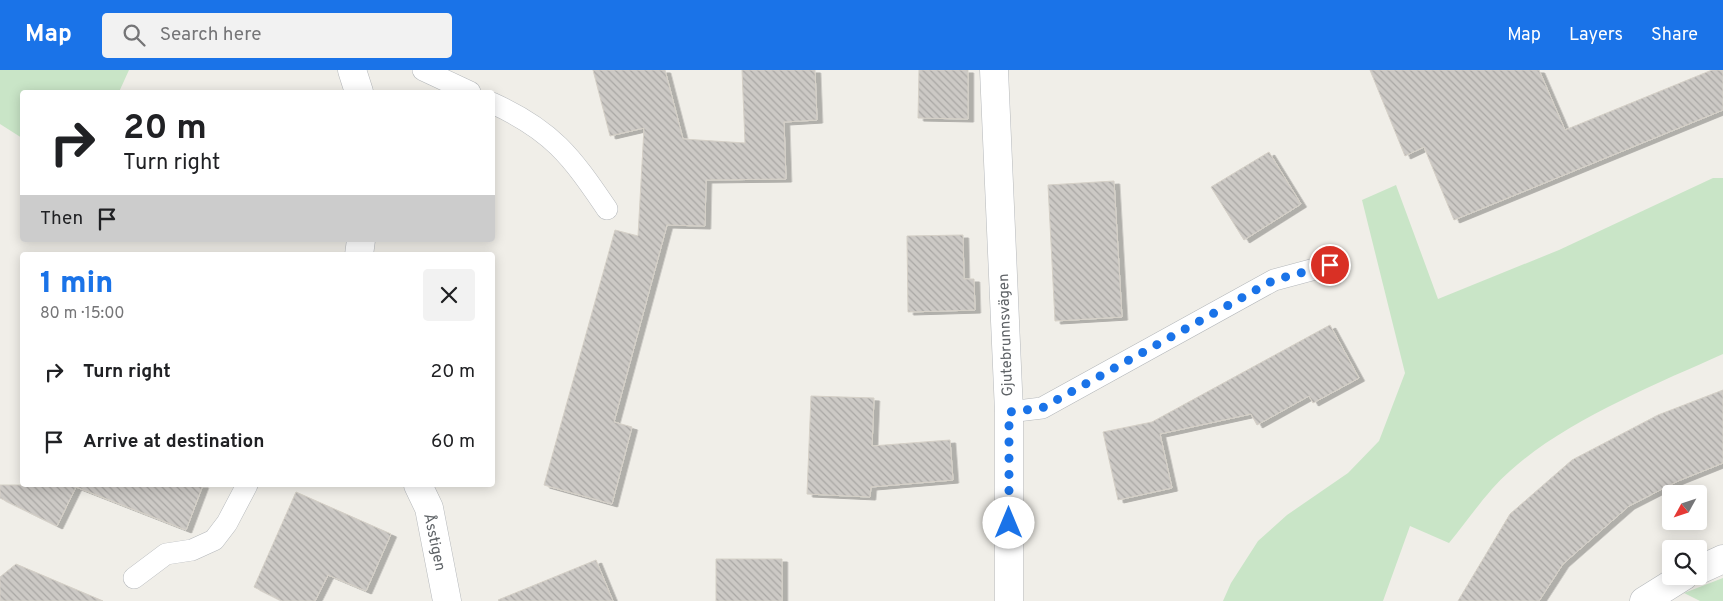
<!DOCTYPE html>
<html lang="en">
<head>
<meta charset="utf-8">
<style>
	body { margin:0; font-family:Overpass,sans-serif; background:#f2f2f2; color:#202124; height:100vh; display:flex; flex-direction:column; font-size:19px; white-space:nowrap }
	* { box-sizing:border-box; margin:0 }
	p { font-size:16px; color:#757577 }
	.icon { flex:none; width:28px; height:28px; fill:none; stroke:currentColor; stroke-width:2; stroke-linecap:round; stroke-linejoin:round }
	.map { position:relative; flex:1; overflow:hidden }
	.side { position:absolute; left:20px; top:182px; width:475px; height:235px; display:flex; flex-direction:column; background:#fff; border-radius:5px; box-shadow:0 2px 12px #0003 }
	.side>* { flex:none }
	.hud { position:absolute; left:20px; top:20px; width:475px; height:152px; border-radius:5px; box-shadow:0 2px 12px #0003; background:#fff; color:#202124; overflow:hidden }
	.needle { width:32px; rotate:230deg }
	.fabs { position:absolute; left:1662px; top:415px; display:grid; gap:10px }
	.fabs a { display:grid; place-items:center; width:45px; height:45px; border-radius:5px; background:#fff; box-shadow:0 2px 12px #0003; font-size:25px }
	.pin { position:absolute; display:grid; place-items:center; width:42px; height:42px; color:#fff; margin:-21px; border:2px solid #fff; border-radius:50%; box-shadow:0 1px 5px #0007 }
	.me { position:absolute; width:55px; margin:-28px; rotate:0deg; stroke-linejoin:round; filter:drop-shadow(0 0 4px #0008) }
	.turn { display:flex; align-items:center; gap:18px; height:105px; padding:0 20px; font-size:22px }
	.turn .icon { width:65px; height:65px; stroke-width:2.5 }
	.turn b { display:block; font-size:35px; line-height:42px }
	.then { display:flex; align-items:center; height:48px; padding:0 20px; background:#0003; gap:10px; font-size:19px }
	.round { display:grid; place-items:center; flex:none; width:52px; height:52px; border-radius:5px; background:#f2f2f2 }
	.overview { display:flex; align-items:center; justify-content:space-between; height:85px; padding:0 20px }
	h1 { font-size:30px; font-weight:800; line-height:38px; color:#1a73e8 }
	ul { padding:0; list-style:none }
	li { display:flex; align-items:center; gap:15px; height:70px; padding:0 20px }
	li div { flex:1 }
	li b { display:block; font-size:19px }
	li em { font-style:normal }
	header { display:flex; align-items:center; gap:30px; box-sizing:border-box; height:70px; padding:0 25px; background:#1a73e8; color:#fff }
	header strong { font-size:24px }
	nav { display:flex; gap:28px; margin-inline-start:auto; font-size:18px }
	.search { width:350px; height:45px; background:#f2f2f2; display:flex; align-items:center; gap:12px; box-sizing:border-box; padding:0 18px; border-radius:5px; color:#757577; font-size:19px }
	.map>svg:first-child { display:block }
	.grass { fill:#c9e5c7 }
	.building { fill:url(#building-back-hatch); stroke:#d5d0c7; filter:url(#shadow) }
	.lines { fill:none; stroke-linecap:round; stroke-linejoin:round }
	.service-casing { stroke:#b5b8bb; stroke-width:22 }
	.minor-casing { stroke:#b5b8bb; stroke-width:29 }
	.service { stroke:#fff; stroke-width:21 }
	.minor { stroke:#fff; stroke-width:28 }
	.route { stroke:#1a73e8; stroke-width:9; stroke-dasharray:0 16.2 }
	.labels { text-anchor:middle; stroke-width:5; stroke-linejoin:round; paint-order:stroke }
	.street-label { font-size:15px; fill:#5f6367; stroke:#fff }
</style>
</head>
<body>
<header>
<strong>Map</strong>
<div class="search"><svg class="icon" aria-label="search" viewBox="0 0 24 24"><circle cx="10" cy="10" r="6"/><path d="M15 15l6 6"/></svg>Search here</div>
<nav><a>Map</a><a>Layers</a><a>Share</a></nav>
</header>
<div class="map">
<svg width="1723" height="531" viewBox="0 0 1723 531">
	<defs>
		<pattern id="building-back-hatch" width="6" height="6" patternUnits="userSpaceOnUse" patternTransform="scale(1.25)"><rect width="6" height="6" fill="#ccc9c5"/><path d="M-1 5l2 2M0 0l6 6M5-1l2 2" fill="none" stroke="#a9a7a4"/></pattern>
		<filter id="shadow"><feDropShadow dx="5.5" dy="3" stdDeviation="0" flood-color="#0004"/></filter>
	</defs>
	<rect width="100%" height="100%" fill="#f0eee8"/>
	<path class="grass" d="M0 0H129L119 22H22V68L0 54Z
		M1713 108H1723V284C1656 314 1565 351 1510 401 1488 420 1468 450 1449 473L1410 456 1383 531H1223L1231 513 1258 471 1287 445 1348 403 1379 371 1405 303 1362 130 1396 115 1438 229 1559 180Z
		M1723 508V531H1700L1684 523Z"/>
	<path class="building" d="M593 0H665L683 69 745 73 742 0H815L817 50 784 52 786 109 706 110 705 156 667 155 614 352 632 357 612 434 544 415 615 160 638 166 644 58 610 66Z
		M919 0H968V49L918 48Z
		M1370 0H1539L1565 60 1712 0H1723V40L1454 150 1424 77 1405 86Z
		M1269 82 1301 134 1244 170 1211 117Z
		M1114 111 1122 247 1055 251 1048 115Z
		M963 165 964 209H974L975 240 908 242 907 166Z
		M1330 255 1359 308 1313 333 1309 326 1257 355 1251 344 1160 364 1172 418 1118 430 1103 362 1152 352Z
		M1723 320V393L1678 411 1629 436 1563 494 1539 531H1458L1510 444 1572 390 1658 345Z
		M811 326 874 328 872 376 950 370 953 410 871 417 870 427 807 424Z
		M0 415H203L186 460 76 417 57 456 0 428Z
		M296 422 391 464 366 521 328 505 315 531H282L254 517Z
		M716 489H782V531H716Z
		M596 490 613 531H499L498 530Z
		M16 494 103 531H0V507Z"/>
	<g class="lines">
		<defs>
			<path id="service" d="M423 0 470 22
				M492 33C552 60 571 86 607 139
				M1009 342 1042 338 1274 210 1330 195
				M134 508 166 484 192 480 214 470 227 453 247 415"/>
			<path id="minor" d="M352 0 359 22
				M994 0 1009 342V531
				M359 185 361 170
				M418 415 429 438 447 531
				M1699 500 1723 489
				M1644 531 1684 506"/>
		</defs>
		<use href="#service" class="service-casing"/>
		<use href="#minor" class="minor-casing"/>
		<use href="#service" class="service"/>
		<use href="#minor" class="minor"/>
	</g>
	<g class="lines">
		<path class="route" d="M1009 453V342L1042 338 1274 210 1330 195"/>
	</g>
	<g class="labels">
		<g class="street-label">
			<text transform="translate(1005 265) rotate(-92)" y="5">Gjutebrunnsvägen</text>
			<text transform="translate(435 472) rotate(78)" y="5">Åsstigen</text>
		</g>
	</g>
</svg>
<div class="fabs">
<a><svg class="needle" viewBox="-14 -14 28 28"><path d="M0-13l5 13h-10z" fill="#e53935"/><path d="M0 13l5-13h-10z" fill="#757577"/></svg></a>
<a><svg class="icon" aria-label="search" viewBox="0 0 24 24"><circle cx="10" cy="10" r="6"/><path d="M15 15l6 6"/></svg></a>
</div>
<div class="pin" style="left:1330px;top:195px;background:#d93025"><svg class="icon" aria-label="arrive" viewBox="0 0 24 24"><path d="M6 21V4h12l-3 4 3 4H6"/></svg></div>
<svg class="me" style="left:1009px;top:453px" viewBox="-20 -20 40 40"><circle r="19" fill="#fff"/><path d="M0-13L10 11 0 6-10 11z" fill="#1a73e8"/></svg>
<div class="hud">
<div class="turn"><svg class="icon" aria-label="right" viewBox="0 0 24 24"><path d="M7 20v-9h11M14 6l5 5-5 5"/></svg><div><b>20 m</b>Turn right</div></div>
<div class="then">Then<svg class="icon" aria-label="arrive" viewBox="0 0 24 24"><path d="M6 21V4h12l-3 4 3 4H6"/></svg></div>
</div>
<section class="side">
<div class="overview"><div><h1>1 min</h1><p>80 m · 15:00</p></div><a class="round"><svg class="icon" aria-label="close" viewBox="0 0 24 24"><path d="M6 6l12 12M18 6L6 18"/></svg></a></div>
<ul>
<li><svg class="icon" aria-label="right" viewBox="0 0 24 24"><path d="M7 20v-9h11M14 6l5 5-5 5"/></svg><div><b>Turn right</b></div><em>20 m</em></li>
<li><svg class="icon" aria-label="arrive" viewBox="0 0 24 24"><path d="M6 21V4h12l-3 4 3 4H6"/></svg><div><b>Arrive at destination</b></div><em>60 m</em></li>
</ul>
</section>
</div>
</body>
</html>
